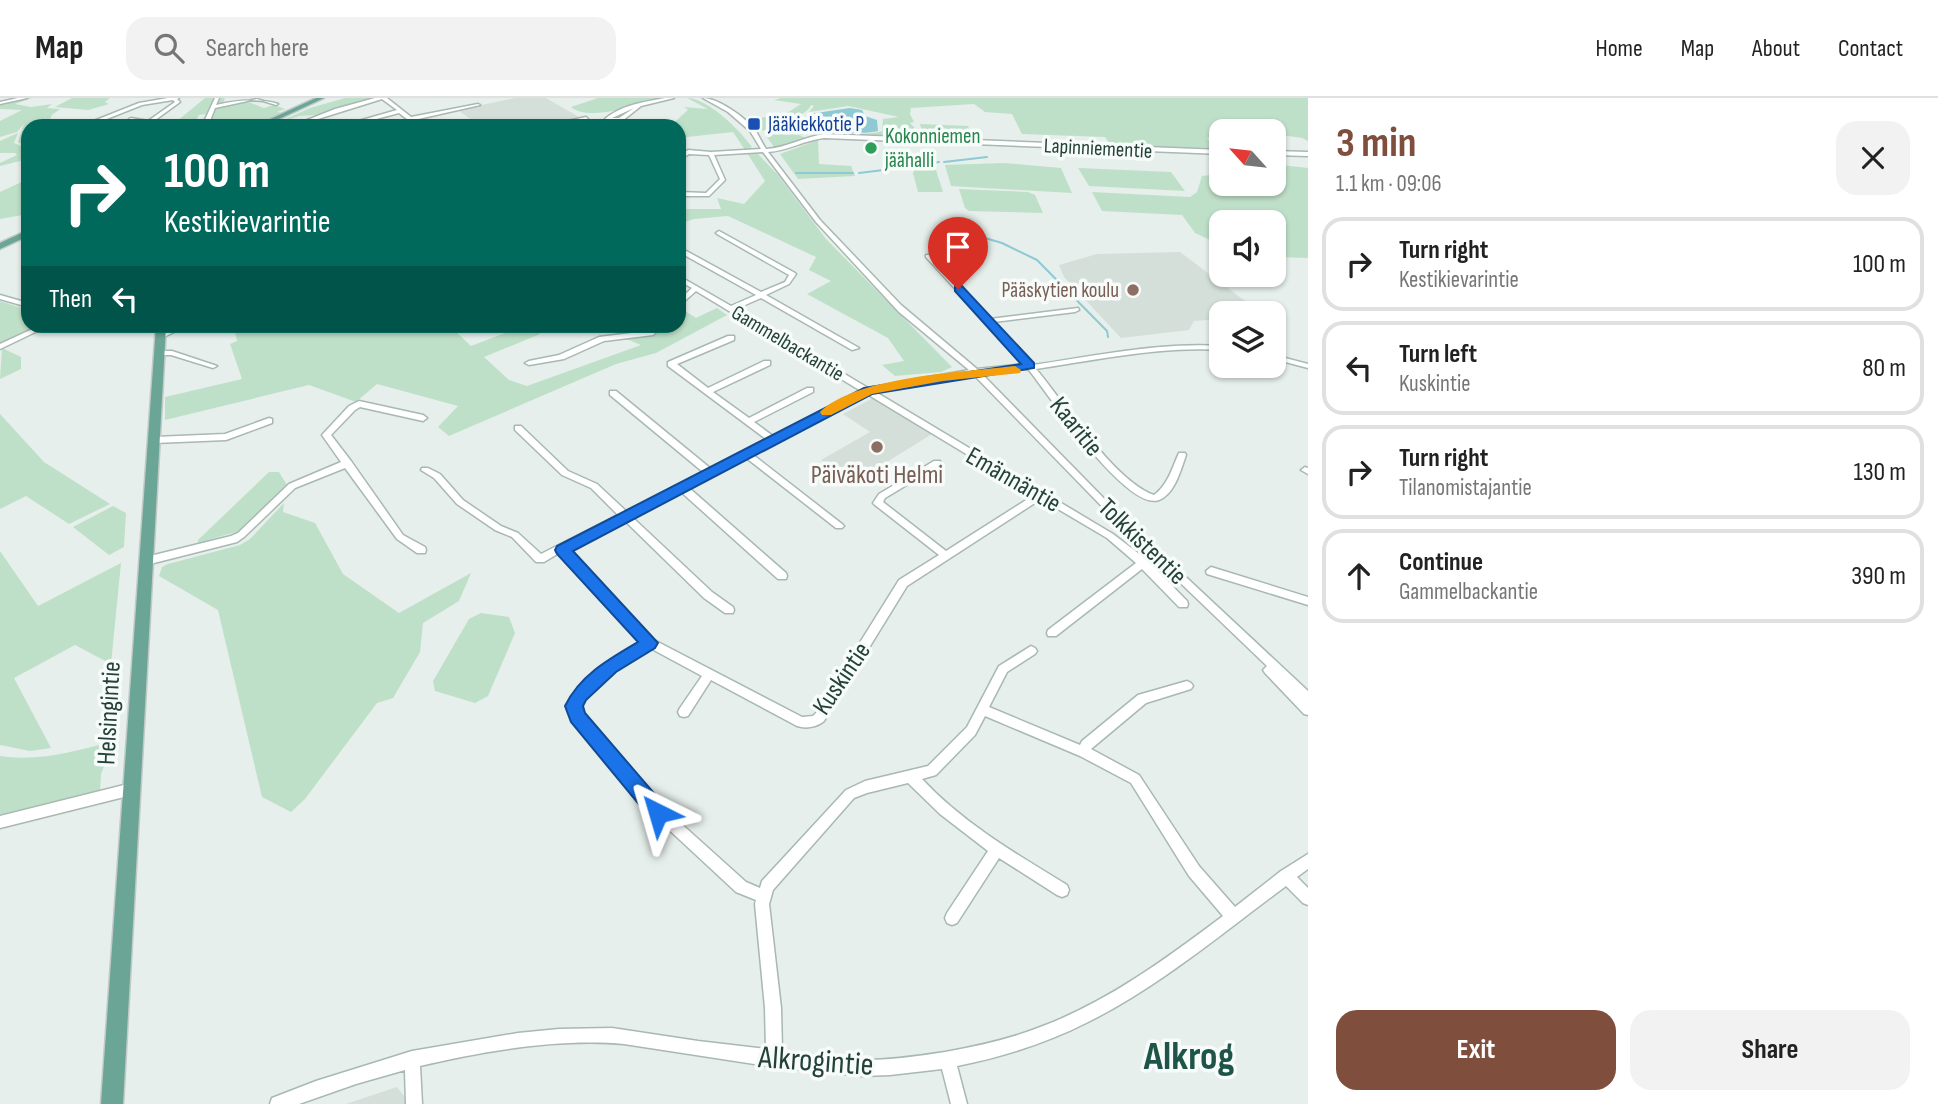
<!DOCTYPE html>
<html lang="en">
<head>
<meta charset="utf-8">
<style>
	body { margin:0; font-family:"Sofia Sans Condensed",sans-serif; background:#f2f2f2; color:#222; height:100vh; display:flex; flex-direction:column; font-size:26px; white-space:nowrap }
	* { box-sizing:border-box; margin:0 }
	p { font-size:23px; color:#767676 }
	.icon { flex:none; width:38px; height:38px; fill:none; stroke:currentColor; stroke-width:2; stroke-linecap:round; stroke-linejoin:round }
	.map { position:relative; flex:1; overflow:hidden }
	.side { display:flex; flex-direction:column; background:#fff; width:630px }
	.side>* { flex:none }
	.top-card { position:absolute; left:21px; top:21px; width:665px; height:214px; border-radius:21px; box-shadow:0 2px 5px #0004; background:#00695c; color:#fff; overflow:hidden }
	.needle { width:46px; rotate:297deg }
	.fabs { position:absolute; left:1209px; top:21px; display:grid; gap:14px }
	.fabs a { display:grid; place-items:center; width:77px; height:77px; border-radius:14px; background:#fff; box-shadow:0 2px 5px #0004; font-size:35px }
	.pin { position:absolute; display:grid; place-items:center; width:60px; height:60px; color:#fff; margin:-72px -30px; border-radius:50% 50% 50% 0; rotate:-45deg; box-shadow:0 0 7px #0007 }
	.pin .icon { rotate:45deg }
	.me { position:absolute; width:77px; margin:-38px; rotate:320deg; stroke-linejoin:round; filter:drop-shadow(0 0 5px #0008) }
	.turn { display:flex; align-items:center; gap:24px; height:147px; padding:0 28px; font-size:32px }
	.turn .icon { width:91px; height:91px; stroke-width:2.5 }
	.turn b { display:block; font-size:49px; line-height:60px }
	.then { display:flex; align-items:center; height:66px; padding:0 28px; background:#0003; gap:14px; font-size:26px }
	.round { display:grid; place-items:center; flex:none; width:74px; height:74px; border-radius:21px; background:#f2f2f2 }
	.overview { display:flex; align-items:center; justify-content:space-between; height:119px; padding:0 28px }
	h1 { font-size:42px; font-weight:700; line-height:52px; color:#804e3d }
	.button { display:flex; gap:14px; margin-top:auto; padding:14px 28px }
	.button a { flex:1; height:80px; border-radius:21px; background:#804e3d; color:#fff; font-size:28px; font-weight:700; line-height:80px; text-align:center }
	.button a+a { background:#f2f2f2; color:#222 }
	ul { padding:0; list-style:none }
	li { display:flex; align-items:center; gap:21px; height:94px; margin:0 14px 10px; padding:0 14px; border:4px solid #e0e0e0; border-radius:21px }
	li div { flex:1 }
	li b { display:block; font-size:26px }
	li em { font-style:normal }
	header { display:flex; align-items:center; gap:42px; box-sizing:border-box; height:98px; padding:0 35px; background:#fff; border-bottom:2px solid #e0e0e0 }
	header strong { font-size:33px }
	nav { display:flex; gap:38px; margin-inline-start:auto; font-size:24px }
	.search { width:490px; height:63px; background:#f2f2f2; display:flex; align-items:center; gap:18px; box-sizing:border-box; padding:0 24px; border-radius:21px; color:#767676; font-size:26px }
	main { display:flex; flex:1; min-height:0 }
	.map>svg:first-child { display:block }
	.built { fill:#d4dfda }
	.green { fill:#bfe0c8 }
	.water { fill:#8ec9d4 }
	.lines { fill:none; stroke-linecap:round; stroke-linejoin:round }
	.stream { stroke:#8ec9d4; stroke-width:2 }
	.minor-casing { stroke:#a8b8b2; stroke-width:3 }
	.major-casing { stroke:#c2cac8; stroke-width:3 }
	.minor { fill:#fff; fill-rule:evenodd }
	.major { fill:#6aa596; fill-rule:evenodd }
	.route { fill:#1a73e8; stroke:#114b97; stroke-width:2 }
	.slow { fill:#f59e0b }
	.transit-dot { fill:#1a4fb4; stroke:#f7fbf9; stroke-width:2.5 }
	.leisure-dot { fill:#2e9e5b; stroke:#f7fbf9; stroke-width:2.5 }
	.education-dot { fill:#8d6e63; stroke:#f7fbf9; stroke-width:2.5 }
	.labels { text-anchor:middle; stroke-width:7; stroke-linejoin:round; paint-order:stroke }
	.far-transit-label { font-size:21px; fill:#164399; stroke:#f7fbf9; text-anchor:start }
	.far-leisure-label { font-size:21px; fill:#27864d; stroke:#f7fbf9; text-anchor:start }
	.far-street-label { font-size:21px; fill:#24423a; stroke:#f7fbf9 }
	.far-education-label { font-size:21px; fill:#785e54; stroke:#f7fbf9; text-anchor:end }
	.street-label { font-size:26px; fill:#24423a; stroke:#f7fbf9 }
	.education-label { font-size:26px; fill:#785e54; stroke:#f7fbf9 }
	.near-street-label { font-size:32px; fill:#24423a; stroke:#f7fbf9 }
	.near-district-label { font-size:40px; font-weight:bold; fill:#1f5548; stroke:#f7fbf9 }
</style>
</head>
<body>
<header>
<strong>Map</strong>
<div class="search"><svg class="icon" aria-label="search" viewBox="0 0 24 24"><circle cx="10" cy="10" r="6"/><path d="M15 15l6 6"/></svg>Search here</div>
<nav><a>Home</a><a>Map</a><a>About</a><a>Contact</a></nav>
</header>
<main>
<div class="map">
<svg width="1308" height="1006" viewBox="0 0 1308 1006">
	<rect width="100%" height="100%" fill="#e6efeb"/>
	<path class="built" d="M515 0H546L579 19 544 27 480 28 458 12Z
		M1180 154 1261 215H1222L1221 221 1194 223 1189 232 1121 240 1064 179 1059 167 1097 156Z
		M873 300 932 336 853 385 821 362 870 334 843 316Z
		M397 989 410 1006H346Z"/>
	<path class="green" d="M28 0H32L15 6 31 9 52 6 47 10 60 11 52 17 47 28H28V49L18 44 24 26 17 34 0 39V23L22 12 0 11V7Z
		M72 0H110L105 4 109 6 88 12 55 9Z
		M205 0H214L206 16 199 17 193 28H171Z
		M220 0H225L223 5 229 7 246 3 264 10 274 7 285 11 277 14 283 15 252 28H211L213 12Z
		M345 0H373L317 17 300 18 279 24 310 10Z
		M598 0H663C642 5 589 25 571 9Z
		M687 0C707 0 739 31 752 49L745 52 733 34 687 39 679 45V28H670L688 12 684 9 708 11Z
		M781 0H1308V43L1302 40 1274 36V33H1222L1221 38 1207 40 1213 50 1111 48 1105 39 1022 36 1012 16 985 14 974 6 911 10 910 16 914 24 910 25 915 30 901 34 917 33 919 40 810 35 799 37 806 40 774 49 764 35 783 27C788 35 868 39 882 33L883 21 899 19 848 8 809 14 814 8 811 7C807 16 795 20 783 21L782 24 770 23 777 27 763 33 750 22 787 15 801 6 774 2Z
		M920 26 968 28 973 42 926 40 948 39 923 37Z
		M18 35 14 45 28 51V61L0 68V65L17 57 15 55H0V43Z
		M818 42 819 66 851 68 855 78 798 81 780 56Z
		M747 55 758 56 778 77 826 141 952 269 941 274 895 278 882 267 904 263 888 240 807 196 831 183 809 172 816 159 728 118 694 121 679 126V111H721L717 100 744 106 765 83Z
		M1004 65 1061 70 1072 95 951 88 945 67Z
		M1281 67 1308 70V160L1274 159V124H1222L1221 147 1195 135 1182 117 1102 113 1092 94 1190 99 1197 94 1202 78 1221 76 1222 86H1274V70Z
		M1078 70 1171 74 1185 93 1089 88Z
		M915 72H936L943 94H918L913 75Z
		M28 81V116L0 121V94Z
		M959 91 1028 94 1035 97 1043 115 969 113 965 110Z
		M0 203 28 212V228H36L0 246Z
		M679 209 696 220 717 210 727 217 656 255 616 266 449 338 438 329 458 308 377 286 356 304 309 287 165 322V299L242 281 230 246 237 243 235 234 218 235 216 228H450L471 248 505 235 497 228H531L540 236 484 259 509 282 527 288 641 247 624 240 648 238 661 228H679Z
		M2 250 21 259V271L0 281Z
		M0 316 44 364 110 406 69 426 26 398 0 411Z
		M269 374H279L287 387 239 433 198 445V442Z
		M284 405 283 414 315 425 343 476 399 515 471 475 459 503 423 525 420 554 393 600 377 605 305 701 291 714 262 699 218 512 159 478 162 469 168 466 240 447 250 441Z
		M113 408 126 415 124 449 109 457 73 429Z
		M0 453 38 508 121 465 111 566 75 547 14 580 51 650 30 653 0 647Z
		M481 515 509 519 515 535 488 598 475 605 435 593 433 583 469 521Z
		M114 643 101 676 100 695 0 720V658C40 664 76 653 114 643Z"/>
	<path class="water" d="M850 10 862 12 865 18 877 22 878 33C863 37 808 35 797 26L809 16Z"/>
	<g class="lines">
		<path class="stream" d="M944 64 987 59
			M913 68 939 64
			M796 75H853
			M859 75 908 69
			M961 122 978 138 1002 145 1037 162 1107 233 1108 239"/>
		<defs>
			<path id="minor" d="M18 0H27L0 6V4Z
				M168 0H179L177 1 180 4 147 28H141L144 25 129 21 131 20 148 23 175 4 173 2 142 7 89 28H81L139 5Z
				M215 0H219L216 7C238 2 258 0 278 6L276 7 257 1 215 10 208 28H202Z
				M375 0H387L411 19 478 6 480 7 414 22 422 28H416L399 15 350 28H341L397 12 382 1 318 21 339 28C330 28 323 24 315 23 308 23 300 28 292 28L335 11Z
				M665 0H674L641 8 622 23 605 21C621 7 644 4 665 0ZM634 10 619 20H612Z
				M703 0C718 0 746 20 755 32 758 36 762 45 766 51 786 50 804 39 824 36L1222 52V56L824 40C805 42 787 53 768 54L820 122 901 207 977 271 1024 266 926 159V157H930L990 221 1078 210 1079 212 1075 214 994 224 1033 267C1095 258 1158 244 1222 248V252C1159 248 1097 262 1036 271 1065 305 1113 382 1154 397 1168 387 1172 370 1179 355H1185L1186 357C1181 371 1175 396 1159 402 1127 414 1048 296 1029 272L1024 271 981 275 1127 424 1308 593V617L1304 616 1265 575 1263 572 1267 568 1121 428 973 276 874 293 1113 436 1147 462 1187 503 1188 506 1187 509H1179L1142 471 1056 538H1048L1047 535 1048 532 1136 465 1107 440 1041 401 907 488 824 623C817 629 806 631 797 628L711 582 688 618 684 619 680 618 678 614 680 610 702 578 650 550C625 565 593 581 580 608L582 617 663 711 664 715 663 719 658 721 653 719 573 623 568 608C583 577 613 561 642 544L559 455 544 464H536L512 439 495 432 457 406 434 380 421 372 422 370H428L440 376 463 402 501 428 518 435 541 456 618 417 591 390 562 377 515 332V328H521L568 373 597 386 626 413 703 374 610 297V293H616L710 370 766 341 668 268V264L728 238H734V242L677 266 708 290 764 263H770V267L713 294 749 320 807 290H813V294L754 324 773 338 861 293 696 193 679 208V202L692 190 679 183V178L731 208 756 197 679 154V149L761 194 785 184 789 177 717 136 716 135 719 133 795 175 796 176 789 186 766 197 859 250 852 252 761 200 736 211 868 290 969 272 899 214 816 124 763 54 714 57 725 82 709 98H679V94L706 95 720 81 709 57 689 56 679 62V58L688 52 711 54 761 51 750 33 728 14ZM867 296 1034 397 946 453 883 404 885 400 940 367V363H934L879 396 873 405 875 407 939 457 899 482 816 615 813 618 802 619 654 542 567 451 624 422 704 500 725 515H733L734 512 733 509 712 494 631 418 680 393 778 481H786L787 478 786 475 688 389 745 359 836 430H842L844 428 842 426 752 356Z
				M586 19 588 21 554 28H543Z
				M1274 53 1308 54V58L1274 57Z
				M0 197 28 205V209L0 201Z
				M39 228H48L0 251V246Z
				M177 228H186L164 239 157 237Z
				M471 228H480L476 230Z
				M654 228H662L653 237 604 243 564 261 529 267 525 265 529 263 559 257 599 239 648 233Z
				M157 253H172L217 268 213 270 171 257H157Z
				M1274 257 1308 266V270L1274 261Z
				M359 303 423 317 427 320 423 323 360 309 355 312 331 337 351 363 403 437 425 449 426 452 425 455H417L397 441 345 370 295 390 244 439 237 444 146 467 142 466 141 463 142 460 231 438 238 435 289 386 341 364 322 337 349 308Z
				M269 320 272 321V325L226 342 155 345 151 342 155 339 225 336Z
				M1305 369 1308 370V376L1301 372Z
				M1211 469 1308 499V507L1207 476 1206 473Z
				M1031 548 1035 550 1037 553 1035 556 1007 574 989 609 1080 647 1082 643 1138 597 1187 583 1191 585 1193 588 1191 591 1146 605 1091 651 1139 677 1199 768 1235 809 1281 773 1308 756V771L1297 779 1308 790V807L1303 805 1286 788C1222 835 1160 888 1088 924 1047 945 1002 959 957 968L967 1006H951L942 971 890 977 862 978 774 969 624 946C560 940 483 953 420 968L422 1006H406L405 972 356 986 299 1006H270L272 1000 316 983 412 953 518 935 559 931 612 930 698 943 766 951 765 910 755 806 756 802 736 794 666 729 664 725 666 721 671 719 676 721 746 784 760 790 762 783 846 692 865 683 928 668 967 629 999 568ZM985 618 1080 658 1131 685 1189 778 1223 818C1167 860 1109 903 1043 928 1011 941 978 948 945 954 919 958 893 962 866 962 838 962 809 956 782 953L781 910 769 806 773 792 854 700 867 695 908 685 940 716 988 753 947 815 945 820 947 825 952 827 957 825 999 760 1057 797 1062 799 1067 797 1069 792 1067 787C1016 756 963 725 922 681L936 677 975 637Z
				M132 685 136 687 138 691 136 695 132 697 0 730V718Z"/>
			<path id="major" d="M316 0H324L264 28H255Z
				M28 132V138L0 151V145Z
				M156 228H166L123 1006H101Z"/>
		</defs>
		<use href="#minor" class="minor-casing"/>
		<use href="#major" class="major-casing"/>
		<use href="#minor" class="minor"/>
		<use href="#major" class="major"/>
	</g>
	<path class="route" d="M955 188H962L1034 265V270L872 296 573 453 658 545 655 550 616 574 586 602 583 608 585 615 665 708 668 715 665 721 658 724 651 721 571 624 565 608C580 577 609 561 638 544L557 456 555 452 557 448 864 290 1021 266 955 193Z"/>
	<path class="slow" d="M1015 268 1021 272 1020 275 942 283 872 296 831 317H822L820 314C857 278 965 274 1015 268Z"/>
	<rect class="transit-dot" x="747" y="19" width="14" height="14" rx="3.5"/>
	<circle class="leisure-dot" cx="871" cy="50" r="7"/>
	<g class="education-dot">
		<circle cx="1133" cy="192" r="7"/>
		<circle cx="877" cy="349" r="7"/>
	</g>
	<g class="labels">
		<g class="far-transit-label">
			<text x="768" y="33">Jääkiekkotie P</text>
		</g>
		<g class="far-leisure-label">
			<text x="885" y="45">Kokonniemen<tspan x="885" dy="24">jäähalli</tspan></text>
		</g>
		<g class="far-street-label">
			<text transform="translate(1098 50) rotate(3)" y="7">Lapinniementie</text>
			<text transform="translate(788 245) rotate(31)" y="7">Gammelbackantie</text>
		</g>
		<g class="far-education-label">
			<text x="1119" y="199">Pääskytien koulu</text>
		</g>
		<g class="street-label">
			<text transform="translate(1077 328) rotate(51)" y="9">Kaaritie</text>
			<text transform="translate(1014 381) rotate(30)" y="9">Emännäntie</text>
			<text transform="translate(1143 443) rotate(44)" y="9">Tolkkistentie</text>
			<text transform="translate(841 580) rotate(-56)" y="9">Kuskintie</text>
			<text transform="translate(108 615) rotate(-87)" y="9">Helsingintie</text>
		</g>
		<g class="education-label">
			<text x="877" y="385">Päiväkoti Helmi</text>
		</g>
		<g class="near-street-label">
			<text transform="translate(816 962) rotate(4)" y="11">Alkrogintie</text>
		</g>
		<g class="near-district-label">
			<text x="1189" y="971">Alkrog</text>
		</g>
	</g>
</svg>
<div class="fabs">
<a><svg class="needle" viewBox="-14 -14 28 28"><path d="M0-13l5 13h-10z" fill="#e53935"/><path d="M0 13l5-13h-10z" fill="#767676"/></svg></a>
<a><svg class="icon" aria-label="sound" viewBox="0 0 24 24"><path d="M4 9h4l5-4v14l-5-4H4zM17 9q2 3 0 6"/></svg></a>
<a><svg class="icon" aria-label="layers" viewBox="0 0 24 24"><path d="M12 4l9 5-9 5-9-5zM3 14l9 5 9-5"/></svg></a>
</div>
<div class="pin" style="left:958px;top:191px;background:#d93025"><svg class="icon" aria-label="arrive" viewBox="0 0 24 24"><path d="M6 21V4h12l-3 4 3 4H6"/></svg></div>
<svg class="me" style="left:658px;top:715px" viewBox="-20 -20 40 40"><path d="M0-17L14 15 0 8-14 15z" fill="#1a73e8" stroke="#fff" stroke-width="4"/></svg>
<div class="top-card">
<div class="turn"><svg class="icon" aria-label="right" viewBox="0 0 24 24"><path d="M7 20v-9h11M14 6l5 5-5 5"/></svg><div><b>100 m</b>Kestikievarintie</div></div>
<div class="then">Then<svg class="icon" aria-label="left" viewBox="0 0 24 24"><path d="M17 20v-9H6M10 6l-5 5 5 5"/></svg></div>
</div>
</div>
<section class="side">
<div class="overview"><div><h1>3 min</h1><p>1.1 km · 09:06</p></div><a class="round"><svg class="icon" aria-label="close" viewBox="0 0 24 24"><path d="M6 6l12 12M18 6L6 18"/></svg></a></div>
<ul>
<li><svg class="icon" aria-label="right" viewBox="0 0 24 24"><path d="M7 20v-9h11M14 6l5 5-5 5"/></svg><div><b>Turn right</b><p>Kestikievarintie</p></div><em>100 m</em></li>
<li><svg class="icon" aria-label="left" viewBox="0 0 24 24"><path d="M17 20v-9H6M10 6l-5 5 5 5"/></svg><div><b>Turn left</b><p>Kuskintie</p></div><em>80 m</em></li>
<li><svg class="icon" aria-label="right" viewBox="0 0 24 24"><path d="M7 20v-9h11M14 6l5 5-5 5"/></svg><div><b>Turn right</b><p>Tilanomistajantie</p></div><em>130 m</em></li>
<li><svg class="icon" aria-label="ahead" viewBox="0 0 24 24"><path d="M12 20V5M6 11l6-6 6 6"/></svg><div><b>Continue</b><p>Gammelbackantie</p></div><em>390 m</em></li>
</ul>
<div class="button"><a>Exit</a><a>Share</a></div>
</section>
</main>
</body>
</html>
